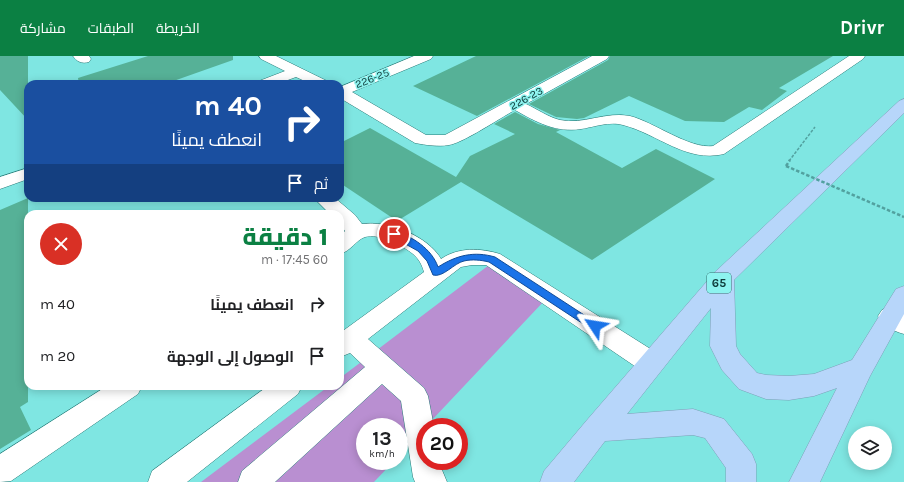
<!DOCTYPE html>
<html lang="ar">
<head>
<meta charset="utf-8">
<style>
	body { margin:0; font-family:Karla,Cairo,sans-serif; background:#f2f2f2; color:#202124; direction:rtl; height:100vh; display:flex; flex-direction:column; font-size:15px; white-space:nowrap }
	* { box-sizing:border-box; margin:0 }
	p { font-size:13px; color:#757577 }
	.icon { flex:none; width:22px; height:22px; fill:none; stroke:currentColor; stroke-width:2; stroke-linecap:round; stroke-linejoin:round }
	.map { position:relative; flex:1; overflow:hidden; direction:ltr }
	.details { position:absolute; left:24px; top:154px; width:320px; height:180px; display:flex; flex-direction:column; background:#fff; border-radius:12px; box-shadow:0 2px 10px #0003; direction:rtl }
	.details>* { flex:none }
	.banner { position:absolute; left:24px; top:24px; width:320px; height:122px; border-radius:12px; box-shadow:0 2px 10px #0003; direction:rtl; background:#1a4fa0; color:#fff; overflow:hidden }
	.buttons { position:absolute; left:848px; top:370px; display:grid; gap:8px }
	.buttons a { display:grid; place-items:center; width:44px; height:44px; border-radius:50%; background:#fff; box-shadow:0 2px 10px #0003; font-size:20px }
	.speed { position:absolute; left:356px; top:362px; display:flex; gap:8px; font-size:20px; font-weight:700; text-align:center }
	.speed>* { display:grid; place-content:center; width:52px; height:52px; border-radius:50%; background:#fff; box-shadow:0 2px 10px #0003; line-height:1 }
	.speed small { font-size:10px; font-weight:400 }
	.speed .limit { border:6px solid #d22; background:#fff; color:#111 }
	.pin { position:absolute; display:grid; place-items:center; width:34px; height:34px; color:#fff; margin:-17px; border:2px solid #fff; border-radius:50%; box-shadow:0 1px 4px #0007 }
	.me { position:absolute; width:44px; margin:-22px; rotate:303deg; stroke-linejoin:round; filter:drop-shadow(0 0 3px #0008) }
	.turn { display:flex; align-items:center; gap:14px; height:84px; padding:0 16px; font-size:18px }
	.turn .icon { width:52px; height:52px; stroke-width:2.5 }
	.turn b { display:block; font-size:28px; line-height:34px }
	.then { display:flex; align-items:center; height:38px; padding:0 16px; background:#0003; gap:8px; font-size:15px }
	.round { display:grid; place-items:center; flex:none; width:42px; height:42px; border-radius:21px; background:#f2f2f2 }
	.head { display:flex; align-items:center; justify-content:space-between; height:68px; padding:0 16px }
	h1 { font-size:24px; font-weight:800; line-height:30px; color:#0b8043 }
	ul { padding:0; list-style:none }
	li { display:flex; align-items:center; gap:12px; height:52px; padding:0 16px }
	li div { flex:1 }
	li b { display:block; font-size:15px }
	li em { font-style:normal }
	header { display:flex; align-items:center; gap:24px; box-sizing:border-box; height:56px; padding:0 20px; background:#0b8043; color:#fff }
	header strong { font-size:19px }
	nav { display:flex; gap:22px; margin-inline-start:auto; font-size:14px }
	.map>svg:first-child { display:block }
	.green { fill:#b98fd1 }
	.building { fill:#56b197 }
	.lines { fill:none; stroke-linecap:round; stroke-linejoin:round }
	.minor-casing { stroke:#287a77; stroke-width:1 }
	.highway-casing { stroke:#7ca0b7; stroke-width:1 }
	.path-far1 { stroke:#52a19f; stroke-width:1.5; stroke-dasharray:3 1.5; stroke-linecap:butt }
	.path { stroke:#52a19f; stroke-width:2.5; stroke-dasharray:3.5 2; stroke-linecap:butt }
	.minor { fill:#fff; fill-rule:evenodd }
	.highway { fill:#b7d6fa; fill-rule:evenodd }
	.path-bridge { stroke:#52a19f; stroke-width:2.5; stroke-dasharray:3.5 2; stroke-linecap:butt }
	.route { fill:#1a73e8; stroke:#114b97 }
	.labels { text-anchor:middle; stroke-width:3; stroke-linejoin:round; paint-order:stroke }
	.far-street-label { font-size:11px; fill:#0f3c3b; stroke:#8df3ef }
	.shield { fill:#8df3ef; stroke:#357371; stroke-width:1 }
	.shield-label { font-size:12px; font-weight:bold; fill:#0f3c3b }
</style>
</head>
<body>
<header>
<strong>Drivr</strong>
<nav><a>الخريطة</a><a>الطبقات</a><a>مشاركة</a></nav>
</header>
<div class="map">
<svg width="904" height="426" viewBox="0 0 904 426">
	<rect width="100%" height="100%" fill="#7fe6e2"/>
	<path class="green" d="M493 206 546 243 399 399V371H365V405H394L374 426H201L329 330H340V322Z"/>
	<path class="building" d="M0 0H28V64L0 34Z
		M148 0H233V4L165 28H79L78 22Z
		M476 0H589L477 60 413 30Z
		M610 0H833L779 32 787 35 762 54 749 51 724 66 685 65 629 40 584 62 577 63 556 61 529 48 608 4Z
		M515 56 538 68 560 74 556 76 622 112 656 93 715 123 592 204 461 126 397 165 340 127V87L370 72 456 121 470 100 515 78 494 68Z
		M28 142V346L20 351 31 374 0 393V154Z"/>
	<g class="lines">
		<defs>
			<path id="minor" d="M73 0H89L91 3 89 6C82 8 77 6 73 0Z
				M259 0H276L327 25 329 28H311L296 21 277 28H257L259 25 285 15 261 3Z
				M414 0H433L431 3 352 36 426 79H445L592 0H609L607 3 526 48C537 53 548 61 560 64 583 69 606 55 630 60 654 66 689 93 713 90L849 0H865L863 3 724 98C686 107 658 78 623 69 610 65 594 71 581 73 556 77 536 66 515 54 500 62 463 87 449 89 438 91 426 89 415 87L340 42V31Z
				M28 112V123L0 133V121Z
				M314 142H335L355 159 362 168C388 164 428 180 441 203 458 191 481 192 500 198L660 299 664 307 660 315 651 318 642 315 486 209H472L461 211 368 283 424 332 428 340 434 371H425V405H440L442 414 447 426H415L413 421 401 345 382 328 275 426H238L242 415 365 311 350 297 340 301V277L424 216C422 209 419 203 413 198 402 189 379 177 365 181 356 184 351 195 340 198V180L345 175 340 168V158H330Z
				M890 251 904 257V278C893 275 883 270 878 260L882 254Z
				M107 330H142L138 338 11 425 0 426V398Z
				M268 330H302L298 338 187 426H148L152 415Z"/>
			<path id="highway" d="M904 43V57L734 224 736 290 740 298 757 317 766 319 789 320 814 318 852 304 896 233 904 230V258L870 320 820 426H789L837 332 814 340 789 344 766 343 739 333 722 314 710 290 711 252 627 358 693 353 724 363 752 398 756 408V426H726V412L705 382 693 379 605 385 574 426H540L544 415 587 364 715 216 899 45Z"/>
		</defs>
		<use href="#minor" class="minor-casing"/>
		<use href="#highway" class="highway-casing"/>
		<path class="path-far1" d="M789 105 815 71"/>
		<path class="path" d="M786 110 790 104"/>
		<use href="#minor" class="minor"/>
		<use href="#highway" class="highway"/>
		<path class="path-bridge" d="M786 110 904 161"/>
	</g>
	<path class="route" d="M394 175C412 180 432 193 438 211 457 199 474 195 495 201L598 268 600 270 598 273H591L489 206C481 204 472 203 464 205 454 207 443 222 433 219L427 205 418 195 391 180 390 178Z"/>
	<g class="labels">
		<g class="far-street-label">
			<text transform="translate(372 22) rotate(-22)" y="4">226-25</text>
			<text transform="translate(526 42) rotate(-29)" y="4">226-23</text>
		</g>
		<rect class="shield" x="707" y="217" width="24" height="20" rx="3"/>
		<g class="shield-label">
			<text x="719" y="231">65</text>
		</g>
	</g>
</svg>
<div class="buttons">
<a><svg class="icon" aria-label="layers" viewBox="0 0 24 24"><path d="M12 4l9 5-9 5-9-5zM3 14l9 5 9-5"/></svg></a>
</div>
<div class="speed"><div>13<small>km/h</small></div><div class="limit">20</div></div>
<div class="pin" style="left:394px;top:178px;background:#d93025"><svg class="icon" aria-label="arrive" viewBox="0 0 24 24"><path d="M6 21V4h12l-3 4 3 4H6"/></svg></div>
<svg class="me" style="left:595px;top:270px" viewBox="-20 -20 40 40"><path d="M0-17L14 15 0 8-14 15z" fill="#1a73e8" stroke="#fff" stroke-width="4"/></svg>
<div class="banner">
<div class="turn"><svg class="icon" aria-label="right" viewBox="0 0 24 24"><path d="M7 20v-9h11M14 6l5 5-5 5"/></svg><div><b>40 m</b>انعطف يمينًا</div></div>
<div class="then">ثم<svg class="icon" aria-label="arrive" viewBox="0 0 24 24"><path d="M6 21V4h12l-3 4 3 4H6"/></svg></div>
</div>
<section class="details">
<div class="head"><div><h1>1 دقيقة</h1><p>60 m · 17:45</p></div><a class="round" style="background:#d93025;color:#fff"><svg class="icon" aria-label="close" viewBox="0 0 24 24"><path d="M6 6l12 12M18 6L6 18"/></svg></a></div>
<ul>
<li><svg class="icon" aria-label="right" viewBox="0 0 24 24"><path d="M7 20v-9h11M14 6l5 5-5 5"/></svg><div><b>انعطف يمينًا</b></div><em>40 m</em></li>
<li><svg class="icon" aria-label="arrive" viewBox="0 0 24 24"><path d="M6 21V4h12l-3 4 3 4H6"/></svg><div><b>الوصول إلى الوجهة</b></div><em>20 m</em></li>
</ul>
</section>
</div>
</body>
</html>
